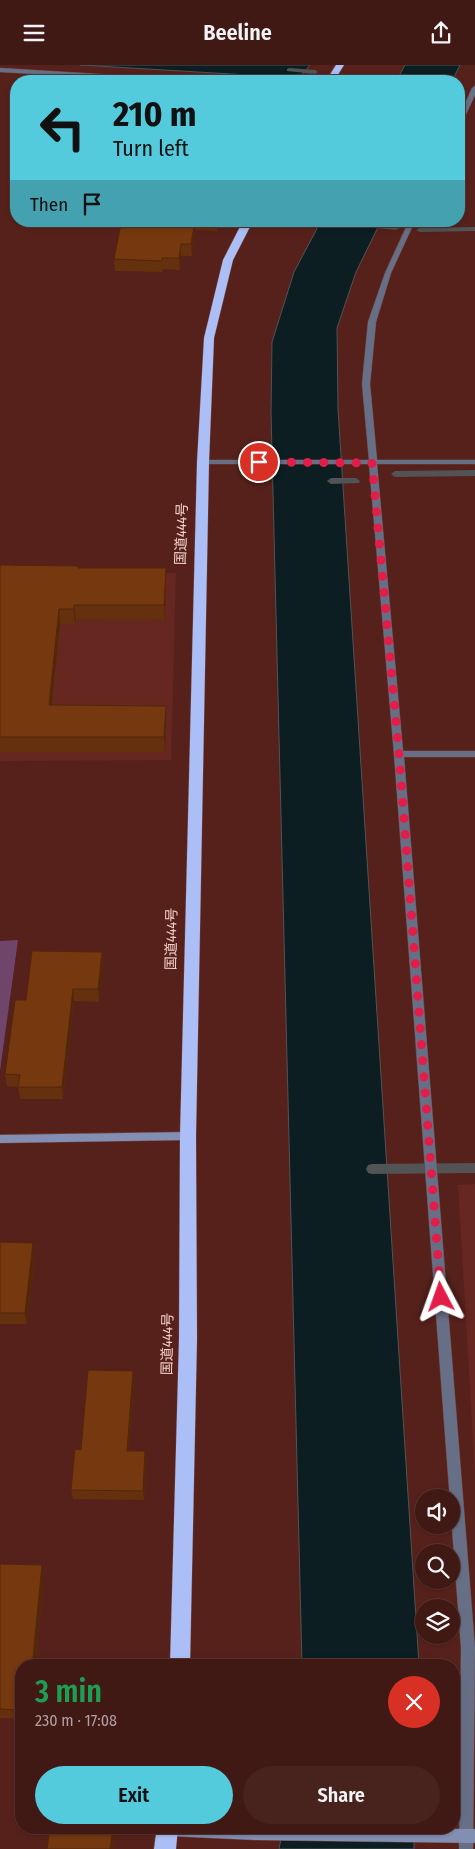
<!DOCTYPE html>
<html lang="en">
<head>
<meta charset="utf-8">
<style>
	body { margin:0; font-family:"Fira Sans Condensed","Noto Sans JP",sans-serif; background:#48221d; color:#f1f3f6; height:100vh; display:flex; flex-direction:column; font-size:19px; white-space:nowrap }
	* { box-sizing:border-box; margin:0 }
	p { font-size:16px; color:#aea0a0 }
	.icon { flex:none; width:28px; height:28px; fill:none; stroke:currentColor; stroke-width:2; stroke-linecap:round; stroke-linejoin:round }
	.map { position:relative; flex:1; overflow:hidden }
	.details { position:absolute; left:15px; top:1594px; width:445px; height:175px; display:flex; flex-direction:column; background:#411914; border-radius:20px; box-shadow:0 1px 4px #0004,0 0 0 1px #5a3834 }
	.details>* { flex:none }
	.banner { position:absolute; left:10px; top:10px; width:455px; height:152px; border-radius:20px; box-shadow:0 1px 4px #0004,0 0 0 1px #5a3834; background:#54cadd; color:#111; overflow:hidden }
	.tools { position:absolute; left:415px; top:1424px; display:grid; gap:10px }
	.tools a { display:grid; place-items:center; width:45px; height:45px; border-radius:50%; background:#411914; box-shadow:0 1px 4px #0004,0 0 0 1px #5a3834; font-size:25px }
	.pin { position:absolute; display:grid; place-items:center; width:42px; height:42px; color:#fff; margin:-21px; border:2px solid #fff; border-radius:50%; box-shadow:0 1px 5px #0007 }
	.me { position:absolute; width:55px; margin:-28px; rotate:356deg; stroke-linejoin:round; filter:drop-shadow(0 0 4px #0008) }
	.turn { display:flex; align-items:center; gap:18px; height:105px; padding:0 20px; font-size:22px }
	.turn .icon { width:65px; height:65px; stroke-width:2.5 }
	.turn b { display:block; font-size:35px; line-height:42px }
	.then { display:flex; align-items:center; height:48px; padding:0 20px; background:#0003; gap:10px; font-size:19px }
	.round { display:grid; place-items:center; flex:none; width:52px; height:52px; border-radius:26px; background:#48221d }
	.headline { display:flex; align-items:center; justify-content:space-between; height:85px; padding:0 20px }
	h1 { font-size:30px; font-weight:600; line-height:38px; color:#1e9e55 }
	.button { display:flex; gap:10px; margin-top:auto; padding:10px 20px }
	.button a { flex:1; height:58px; border-radius:30px; background:#54cadd; color:#111; font-size:20px; font-weight:600; line-height:58px; text-align:center }
	.button a+a { background:#48221d; color:#f1f3f6 }
	header { display:flex; justify-content:space-between; align-items:center; height:65px; padding:0 20px; background:#411914; font-size:22px; font-weight:600 }
	.map>svg:first-child { display:block }
	.built { fill:#652720 }
	.green { fill:#6f456c }
	.water { fill:#0c1e21; stroke:#515354 }
	.lines { fill:none; stroke-linecap:round; stroke-linejoin:round }
	.stream { fill:#515354; fill-rule:evenodd }
	.street-casing { stroke:#73403a; stroke-width:1 }
	.secondary-casing { stroke:#73403a; stroke-width:1 }
	.highway-casing { stroke:#73403a; stroke-width:1 }
	.street { fill:#676f86; fill-rule:evenodd }
	.secondary { fill:#828fb3; fill-rule:evenodd }
	.highway { fill:#abbef6; fill-rule:evenodd }
	.wall { fill:#65300d }
	.shaded-wall { fill:#52270a }
	.building { fill:#75380f; stroke:#52270a }
	.route { stroke:#e11d48; stroke-width:9; stroke-dasharray:0 16.2 }
	.labels { text-anchor:middle; stroke-width:5; stroke-linejoin:round; paint-order:stroke }
	.street-label { font-size:14px; fill:#f3d0ca; stroke:#57211b }
</style>
</head>
<body>
<header><svg class="icon" aria-label="menu" viewBox="0 0 24 24"><path d="M4 6h16M4 12h16M4 18h16"/></svg>Beeline<svg class="icon" aria-label="share" viewBox="0 0 24 24"><path d="M12 15V3M7 8l5-5 5 5M5 13v7h14v-7"/></svg></header>
<div class="map">
<svg width="475" height="1784" viewBox="0 0 475 1784">
	<rect width="100%" height="100%" fill="#57211b"/>
	<path class="built" d="M0 507 176 508 171 695 0 696Z
		M475 1119V1409L458 1120Z"/>
	<path class="green" d="M18 875 0 1006V876Z"/>
	<path class="water" d="M80 0H310L299 13Z
		M405 0H460L452 16H396Z
		M321 156H381L356 207 337 263 338 344 419 1600H302L271 347 272 277 294 207Z
		M283 1763H414V1784H279Z"/>
	<g class="lines">
		<path class="stream" d="M289 3 315 5 318 7 315 9 287 6V4Z
			M376 13 385 15 386 16H373L374 14Z
			M363 158 396 161 400 163 396 165 366 162H363Z
			M475 162V166L420 167 416 165 420 163Z
			M475 405V411L395 412 391 409 395 406Z
			M356 413 360 416 359 418 331 419 327 416 331 413Z
			M475 1098V1108L372 1109 368 1108 366 1104 368 1100 372 1099Z"/>
		<defs>
			<path id="street" d="M0 3 181 14 184 16H155L0 7Z
				M475 21V30L462 58 459 60V52L472 23Z
				M409 156H415L391 208 376 257 370 319 377 395H475V399H377L403 686H475V692H404L475 1583 473 1784H459L461 1583 394 689 369 399H203L199 397 203 395H369L362 319 368 257 385 208Z"/>
			<path id="secondary" d="M188 1067 192 1068 193 1071 192 1074 188 1075 0 1078V1070Z
				M162 1762 475 1764V1778L255 1775 168 1771 163 1769Z"/>
			<path id="highway" d="M336 0H344L334 16H326Z
				M243 156H253L233 195 214 273 209 397 196 1071 197 1274 190 1600H170L179 1274 180 1071 197 397 204 273 223 195Z
				M157 1762H178L176 1784H154Z"/>
		</defs>
		<use href="#street" class="street-casing"/>
		<use href="#secondary" class="secondary-casing"/>
		<use href="#highway" class="highway-casing"/>
		<use href="#street" class="street"/>
		<use href="#secondary" class="secondary"/>
		<use href="#highway" class="highway"/>
	</g>
	<path class="wall" d="M147 156H223L217 166 195 165 192 191H181L180 205 163 204 162 207 115 206 114 194 146 159Z
		M0 500 78 503H166V518L165 555 76 554 75 559H60L52 640 166 641V655L165 687H0Z
		M102 887 103 899 99 937 74 936 63 1034H20L18 1022 7 1021 5 1009Z
		M0 1177 33 1178 35 1189 27 1259H0Z
		M133 1306 134 1315 129 1386 146 1395 144 1435 73 1434 71 1425 81 1385Z
		M0 1499 42 1500 44 1510 36 1593 115 1594V1600H21V1654L0 1653Z"/>
	<path class="shaded-wall" d="M195 156V165L192 191 191 179Z
		M217 156H223L217 166Z
		M181 179V191L180 205 179 193Z
		M166 503V518L165 555 164 540Z
		M74 540 76 554 75 559 74 544Z
		M59 544 60 559 50 655 49 640Z
		M166 641V655L165 687 164 672Z
		M102 887 103 899 99 937 98 924Z
		M73 924 74 936 63 1034 62 1022Z
		M33 1178 35 1189 27 1259 25 1248Z
		M133 1306 134 1315 128 1394 127 1386Z
		M145 1386 146 1395 144 1435 143 1426Z
		M42 1500 44 1510 35 1600 33 1593Z
		M113 1762H116L113 1784H110Z"/>
	<path class="building" d="M147 156H195L191 179H181L179 193H162V196L114 194 121 159H146Z
		M0 500 78 501V503H166L164 540H74V544H59L49 640 166 641 164 672H0Z
		M32 886 102 887 98 924H73L62 1022H18L20 1010 5 1009 15 935H26Z
		M0 1177 33 1178 25 1248H0Z
		M88 1305 133 1306 127 1386H145L143 1426 71 1425 75 1384 81 1385Z
		M0 1499 42 1500 33 1593 115 1594 114 1600H21V1645L0 1644Z
		M50 1762H113L110 1784H47Z"/>
	<g class="lines">
		<path class="route" d="M259 397 372 398 399 689 441 1232"/>
	</g>
	<g class="labels">
		<g class="street-label">
			<text transform="translate(181 469) rotate(-88)" y="5">国道444号</text>
			<text transform="translate(171 874) rotate(-89)" y="5">国道444号</text>
			<text transform="translate(167 1279) rotate(-89)" y="5">国道444号</text>
		</g>
	</g>
</svg>
<div class="tools">
<a><svg class="icon" aria-label="sound" viewBox="0 0 24 24"><path d="M4 9h4l5-4v14l-5-4H4zM17 9q2 3 0 6"/></svg></a>
<a><svg class="icon" aria-label="search" viewBox="0 0 24 24"><circle cx="10" cy="10" r="6"/><path d="M15 15l6 6"/></svg></a>
<a><svg class="icon" aria-label="layers" viewBox="0 0 24 24"><path d="M12 4l9 5-9 5-9-5zM3 14l9 5 9-5"/></svg></a>
</div>
<div class="pin" style="left:259px;top:397px;background:#d93025"><svg class="icon" aria-label="arrive" viewBox="0 0 24 24"><path d="M6 21V4h12l-3 4 3 4H6"/></svg></div>
<svg class="me" style="left:441px;top:1232px" viewBox="-20 -20 40 40"><path d="M0-17L14 15 0 8-14 15z" fill="#e11d48" stroke="#fff" stroke-width="4"/></svg>
<div class="banner">
<div class="turn"><svg class="icon" aria-label="left" viewBox="0 0 24 24"><path d="M17 20v-9H6M10 6l-5 5 5 5"/></svg><div><b>210 m</b>Turn left</div></div>
<div class="then">Then<svg class="icon" aria-label="arrive" viewBox="0 0 24 24"><path d="M6 21V4h12l-3 4 3 4H6"/></svg></div>
</div>
<section class="details">
<div class="headline"><div><h1>3 min</h1><p>230 m · 17:08</p></div><a class="round" style="background:#d93025;color:#fff"><svg class="icon" aria-label="close" viewBox="0 0 24 24"><path d="M6 6l12 12M18 6L6 18"/></svg></a></div>
<div class="button"><a>Exit</a><a>Share</a></div>
</section>
</div>
</body>
</html>
